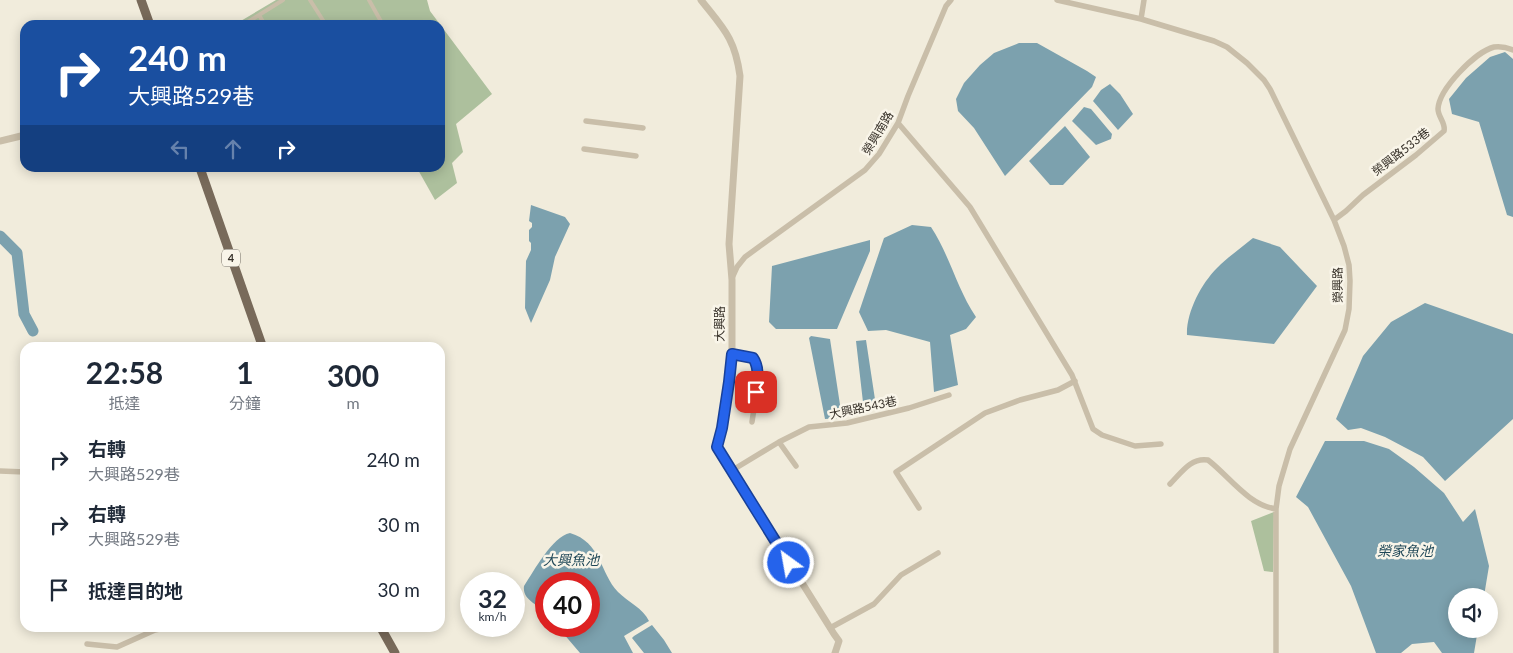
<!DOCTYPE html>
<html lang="zh-TW">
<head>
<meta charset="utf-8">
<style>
	body { margin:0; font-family:Lato,"Noto Sans TC",sans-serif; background:#f6f6f7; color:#1f2937; height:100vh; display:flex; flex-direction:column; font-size:19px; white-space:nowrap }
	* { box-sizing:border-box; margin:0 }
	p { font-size:16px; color:#747a83 }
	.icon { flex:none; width:28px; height:28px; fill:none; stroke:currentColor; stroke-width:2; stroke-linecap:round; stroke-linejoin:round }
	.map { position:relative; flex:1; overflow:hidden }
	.panel { position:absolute; left:20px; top:342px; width:425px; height:290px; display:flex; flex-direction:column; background:#fff; border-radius:15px; box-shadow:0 2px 12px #0003 }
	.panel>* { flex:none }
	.banner { position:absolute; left:20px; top:20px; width:425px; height:152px; border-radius:15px; box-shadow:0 2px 12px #0003; background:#1a4fa0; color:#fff; overflow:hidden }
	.buttons { position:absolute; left:1448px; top:588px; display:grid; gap:10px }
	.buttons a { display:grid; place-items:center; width:50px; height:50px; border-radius:50%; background:#fff; box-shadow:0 2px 12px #0003; font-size:25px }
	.speed { position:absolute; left:460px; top:572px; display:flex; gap:10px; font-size:25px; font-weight:700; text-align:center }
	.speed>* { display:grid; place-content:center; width:65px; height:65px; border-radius:50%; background:#fff; box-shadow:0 2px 12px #0003; line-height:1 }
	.speed small { font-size:12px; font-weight:400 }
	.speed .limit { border:8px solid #d22; background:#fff; color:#111 }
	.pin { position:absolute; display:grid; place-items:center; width:42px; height:42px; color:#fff; margin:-21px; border-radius:10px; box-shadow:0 2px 8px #0006 }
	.me { position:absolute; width:55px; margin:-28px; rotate:328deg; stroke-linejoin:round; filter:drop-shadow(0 0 4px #0008) }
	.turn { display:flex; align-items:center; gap:18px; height:105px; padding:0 25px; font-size:22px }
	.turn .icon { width:65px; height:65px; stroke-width:2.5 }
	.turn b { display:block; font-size:35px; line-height:42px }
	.lanes { display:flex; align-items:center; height:48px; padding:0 25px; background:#0003; justify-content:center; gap:25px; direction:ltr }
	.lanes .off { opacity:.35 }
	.eta { display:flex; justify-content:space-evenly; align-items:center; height:85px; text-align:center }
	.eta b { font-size:30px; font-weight:700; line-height:35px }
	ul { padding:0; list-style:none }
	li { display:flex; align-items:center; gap:15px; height:65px; padding:0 25px }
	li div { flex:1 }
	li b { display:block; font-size:19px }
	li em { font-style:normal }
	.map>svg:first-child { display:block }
	.green { fill:#adc09d }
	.water { fill:#7ca1ae }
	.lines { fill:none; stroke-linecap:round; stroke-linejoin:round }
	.river { stroke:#7ca1ae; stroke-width:11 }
	.pedestrian { stroke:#c9bea9; stroke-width:4 }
	.minor { stroke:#c9bea9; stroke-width:5.5 }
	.tertiary { stroke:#c9bea9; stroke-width:7 }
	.primary { stroke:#786a5a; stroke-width:9 }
	.route-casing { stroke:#184099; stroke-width:12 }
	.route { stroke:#2563eb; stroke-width:9 }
	.labels { text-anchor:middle; stroke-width:5; stroke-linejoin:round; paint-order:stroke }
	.shield { fill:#f9f5e9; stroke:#706b62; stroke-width:1 }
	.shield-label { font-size:11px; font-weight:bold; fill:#363028 }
	.street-label { font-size:12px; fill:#363028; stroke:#f9f5e9 }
	.water-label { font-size:14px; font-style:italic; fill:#1f4757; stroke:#f9f5e9 }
</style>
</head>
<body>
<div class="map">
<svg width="1513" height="653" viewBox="0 0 1513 653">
	<rect width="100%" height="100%" fill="#f1ecdc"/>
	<path class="green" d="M276 0H427L430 11 492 94 456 124 463 152 452 163 457 183 435 200 417 168H440V25H234Z
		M1274 512 1273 572 1264 571 1251 521Z"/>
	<path class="water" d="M1019 43H1037L1087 71 1096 77 1092 87 1005 176 974 128 958 111 956 99 964 83 980 65 994 53Z
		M1505 52 1513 59V217L1507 215 1479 122 1452 114 1449 99 1466 78 1490 57Z
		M1110 84 1120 94 1133 114 1118 130 1093 101 1101 90Z
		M1084 107 1091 109 1112 134 1111 139 1096 145 1072 121Z
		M1065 126 1090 157 1063 185H1050L1029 161Z
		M531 205 565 217 570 224 555 257 550 280 531 323 525 308 526 261 531 250V243L529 241V230L532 227V223L529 221Z
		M912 225 931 227C950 256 957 289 976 317L966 329 950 335 958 385 934 392 930 342 886 330 868 331 859 312 884 238Z
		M1253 238 1280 247 1317 286 1274 344 1187 335C1186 313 1201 284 1217 268 1228 257 1241 248 1253 238Z
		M870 240V251L837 329H776L769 322 772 266Z
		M1425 303 1513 334V419L1445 481 1423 457 1385 437 1361 428 1348 430 1336 419 1363 356 1391 322Z
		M811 336 830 339 842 418 825 419 809 338Z
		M866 340 876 406 864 411 856 341Z
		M1325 441H1364L1389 449 1414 467 1444 493 1463 522 1475 509 1489 566 1484 596H1456V629H1478L1474 653H1442L1434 642 1412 644 1401 653H1376L1351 586 1308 507 1296 497Z
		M570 533C601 542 600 573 618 592 628 602 643 608 649 621L624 636 633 653H580L557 626H589V584H546V614C539 604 522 601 524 586 534 571 552 537 570 533Z
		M652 625 664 640 672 653H644L632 638 634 636Z"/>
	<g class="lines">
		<path class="river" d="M0 236 17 253 24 314 33 331"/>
		<path class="pedestrian" d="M310 0 326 25
			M369 0 383 25
			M259 15 265 25
			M243 25 283 0"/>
		<path class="minor" d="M1057 0 1141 19 1214 41 1227 47 1247 63 1264 80 1270 89 1334 220 1344 246 1349 265 1350 281 1349 309 1345 330 1290 449 1279 486 1276 509V653
			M1141 19 1144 0
			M586 121 643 128
			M898 123 970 207 1072 375 1093 429 1102 435 1135 446 1161 444
			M584 149 636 156
			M1334 220 1346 211 1363 195 1416 155 1444 131C1446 123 1438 117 1438 109 1439 89 1475 52 1494 47 1501 46 1506 47 1513 50
			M732 278 737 267 745 257 865 170 879 154 898 123 908 96 946 6 951 0
			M732 354 753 359C763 371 754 406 752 422
			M779 442 796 466
			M0 471 25 472
			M731 471 779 442 809 427 847 423 909 408 949 395
			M1170 484C1181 473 1191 457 1208 460 1229 476 1248 505 1276 509
			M919 508 896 472 985 413 1020 400 1058 390 1075 381
			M830 628 874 604 901 575 938 553
			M87 644 117 647 155 630 164 628"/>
		<path class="tertiary" d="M701 0C723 28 735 38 740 76L729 244 732 280V357L722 428 717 441V447L834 634 839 641 835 653
			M0 141 25 135"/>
		<path class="primary" d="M141 0 150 25
			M200 168 263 348
			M381 628 395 653"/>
	</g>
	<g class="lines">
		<defs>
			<path id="route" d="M756 392C757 381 760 368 753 358L732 354 729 382 722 428 717 447 789 563"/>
		</defs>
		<use href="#route" class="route-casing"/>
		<use href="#route" class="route"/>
	</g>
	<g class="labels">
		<rect class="shield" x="222" y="249.5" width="18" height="17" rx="4"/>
		<g class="shield-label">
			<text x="231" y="262">4</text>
		</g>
		<g class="street-label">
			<text transform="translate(878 133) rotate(-59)" y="4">榮興南路</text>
			<text transform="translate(1401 152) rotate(-38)" y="4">榮興路533巷</text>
			<text transform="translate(1338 285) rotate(-91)" y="4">榮興路</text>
			<text transform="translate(720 324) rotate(-90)" y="4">大興路</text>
			<text transform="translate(863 408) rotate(-12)" y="4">大興路543巷</text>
		</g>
		<g class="water-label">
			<text x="1405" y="556">榮家魚池</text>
			<text x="571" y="565">大興魚池</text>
		</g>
	</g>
</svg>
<div class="buttons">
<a><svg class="icon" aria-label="sound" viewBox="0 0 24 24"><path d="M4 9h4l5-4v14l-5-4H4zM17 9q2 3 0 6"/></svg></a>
</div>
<div class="speed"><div>32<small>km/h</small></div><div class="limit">40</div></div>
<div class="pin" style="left:756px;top:392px;background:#d93025"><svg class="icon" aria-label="arrive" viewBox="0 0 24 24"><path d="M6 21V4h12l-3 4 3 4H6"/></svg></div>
<svg class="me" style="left:789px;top:563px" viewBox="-20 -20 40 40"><circle r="17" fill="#2563eb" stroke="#fff" stroke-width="3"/><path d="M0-11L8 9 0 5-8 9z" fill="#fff"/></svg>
<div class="banner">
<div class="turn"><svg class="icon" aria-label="right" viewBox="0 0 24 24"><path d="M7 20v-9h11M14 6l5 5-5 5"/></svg><div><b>240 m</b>大興路529巷</div></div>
<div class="lanes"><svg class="icon off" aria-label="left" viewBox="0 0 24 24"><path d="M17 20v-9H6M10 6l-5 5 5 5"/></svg><svg class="icon off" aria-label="ahead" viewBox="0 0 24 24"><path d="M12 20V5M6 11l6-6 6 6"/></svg><svg class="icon" aria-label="right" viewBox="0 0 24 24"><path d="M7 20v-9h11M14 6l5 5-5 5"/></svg></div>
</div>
<section class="panel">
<div class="eta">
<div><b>22:58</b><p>抵達</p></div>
<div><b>1</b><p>分鐘</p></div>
<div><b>300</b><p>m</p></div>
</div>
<ul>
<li><svg class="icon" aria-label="right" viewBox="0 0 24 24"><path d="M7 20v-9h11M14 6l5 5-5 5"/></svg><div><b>右轉</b><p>大興路529巷</p></div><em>240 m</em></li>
<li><svg class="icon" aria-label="right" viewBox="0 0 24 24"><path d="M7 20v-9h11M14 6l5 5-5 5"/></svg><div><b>右轉</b><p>大興路529巷</p></div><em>30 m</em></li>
<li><svg class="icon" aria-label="arrive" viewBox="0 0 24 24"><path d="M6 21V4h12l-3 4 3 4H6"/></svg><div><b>抵達目的地</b></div><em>30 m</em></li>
</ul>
</section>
</div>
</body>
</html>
